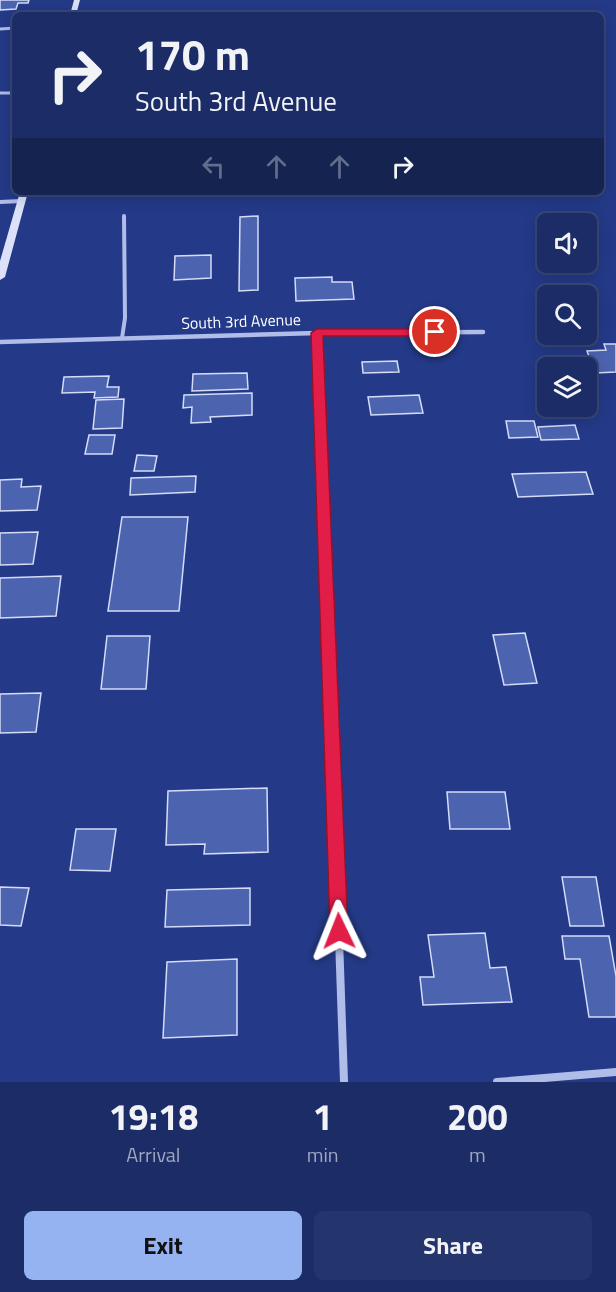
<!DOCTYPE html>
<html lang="en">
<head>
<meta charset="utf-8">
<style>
	body { margin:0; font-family:"Titillium Web",sans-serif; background:#24346c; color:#f1f3f6; height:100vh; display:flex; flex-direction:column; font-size:22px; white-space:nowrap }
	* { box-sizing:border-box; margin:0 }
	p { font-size:20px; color:#a0a7bf }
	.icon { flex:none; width:33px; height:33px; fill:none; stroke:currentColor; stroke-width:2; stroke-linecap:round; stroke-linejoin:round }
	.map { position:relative; height:1082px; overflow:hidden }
	.panel { display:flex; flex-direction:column; background:#1b2c66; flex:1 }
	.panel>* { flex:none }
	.guide { position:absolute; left:12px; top:12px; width:592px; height:183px; border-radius:9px; box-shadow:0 3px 15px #0003,0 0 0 2px #39487a; background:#1b2c66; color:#f1f3f6; overflow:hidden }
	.fabs { position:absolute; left:537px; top:213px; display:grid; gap:12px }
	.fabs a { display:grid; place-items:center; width:60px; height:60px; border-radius:9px; background:#1b2c66; box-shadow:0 3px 15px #0003,0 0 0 2px #39487a; font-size:30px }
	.pin { position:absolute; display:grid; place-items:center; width:51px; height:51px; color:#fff; margin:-26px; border:3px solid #fff; border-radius:50%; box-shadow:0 2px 6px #0007 }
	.me { position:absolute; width:66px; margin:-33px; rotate:358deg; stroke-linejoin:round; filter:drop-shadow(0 0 4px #0008) }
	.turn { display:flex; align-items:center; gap:21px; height:126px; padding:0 24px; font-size:27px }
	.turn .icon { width:78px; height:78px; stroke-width:2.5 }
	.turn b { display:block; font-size:42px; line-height:51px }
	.lanes { display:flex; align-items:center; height:57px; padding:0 24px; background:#0003; justify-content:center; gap:30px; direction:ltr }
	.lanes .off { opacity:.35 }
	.eta { display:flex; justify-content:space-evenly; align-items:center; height:102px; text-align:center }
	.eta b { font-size:36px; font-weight:700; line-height:42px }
	.primary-button { display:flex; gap:12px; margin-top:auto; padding:12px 24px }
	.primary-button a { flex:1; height:69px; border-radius:9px; background:#95b2f1; color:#111; font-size:24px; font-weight:700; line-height:69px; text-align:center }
	.primary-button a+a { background:#24346c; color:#f1f3f6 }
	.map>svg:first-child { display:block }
	.building { fill:#4c63b0; stroke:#d4dcf7; stroke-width:1.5 }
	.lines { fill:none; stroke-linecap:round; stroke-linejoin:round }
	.lane-far1 { stroke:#b0bde9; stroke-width:3 }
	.lane { stroke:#b0bde9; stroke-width:4 }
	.street-far2 { stroke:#b0bde9; stroke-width:4.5 }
	.street-far1 { stroke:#b0bde9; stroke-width:6 }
	.street { stroke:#b0bde9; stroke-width:8 }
	.secondary { fill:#dbe1f8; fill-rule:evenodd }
	.route { fill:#e11d48; stroke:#92132f; stroke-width:1.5 }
	.labels { text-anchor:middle; stroke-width:5; stroke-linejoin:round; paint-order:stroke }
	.street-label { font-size:16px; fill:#fff; stroke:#243a88 }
</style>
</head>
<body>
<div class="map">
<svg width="616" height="1082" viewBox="0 0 616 1082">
	<rect width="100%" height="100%" fill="#243a88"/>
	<path class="building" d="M0 0H29L28 3H18L16 9 0 10Z
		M258 216V290L239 291 240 217Z
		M211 255V278L174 280 175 256Z
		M332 277V282H352L354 299 296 301 295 278Z
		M604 344H616V372L595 373 587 351 606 350Z
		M397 361 399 372 363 373 362 362Z
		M247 373 248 389 192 391 193 374Z
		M109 376 107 387H119L118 397 94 398 95 392 62 393 64 377Z
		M252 393V415L210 417 211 422 191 423 192 407 183 408 184 395Z
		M419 395 423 413 371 415 368 397Z
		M124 399 122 428 93 429 96 400Z
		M506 421H534L538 437 509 438Z
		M575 425 579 439 541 440 538 427Z
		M89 435H115L112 454H85Z
		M137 455 157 456 154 471H134Z
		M586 472 593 494 518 497 512 474Z
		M196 476 195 492 130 495 131 478Z
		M22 479 21 487 41 486 37 510 0 511V480Z
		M122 517H188L179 611H108Z
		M38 532 33 564 0 565V533Z
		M61 576 56 616 0 618V578Z
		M525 633 537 683 504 685 493 635Z
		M107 636H150L146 689H101Z
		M41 693 36 732 0 733V694Z
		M267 788 268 852 204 854 205 844 166 845 168 791Z
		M447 792H505L510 829H450Z
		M76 829H116L110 871 70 870Z
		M562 877H596L604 926H570Z
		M0 887 29 888 21 926 0 925Z
		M250 888V925L165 927 167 890Z
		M485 933 490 968 506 967 512 1002 423 1005 420 977H434L428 935Z
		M562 936H609L616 976V1017H589L580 959H565Z
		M237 959V1035L163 1038 167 962Z"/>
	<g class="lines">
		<path class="lane-far1" d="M0 29 15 28
			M0 93H15"/>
		<path class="lane" d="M0 202 21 201
			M122 338 125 318 124 216"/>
		<path class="street-far2" d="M317 333 320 416
			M0 342 317 333 483 332"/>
		<path class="street-far1" d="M320 415 331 710"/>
		<path class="street" d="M331 709 344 1082
			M497 1082 616 1072"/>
		<path class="secondary" d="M74 0H80L76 15H70Z
			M20 192H28L5 277 0 280V261Z"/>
	</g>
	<path class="route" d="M317 329H435L441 332 435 336H323L348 931 345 937 339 940 332 937 330 931 311 333Z"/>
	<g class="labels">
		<g class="street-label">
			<text transform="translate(241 321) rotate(-2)" y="6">South 3rd Avenue</text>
		</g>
	</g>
</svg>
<div class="fabs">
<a><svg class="icon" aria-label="sound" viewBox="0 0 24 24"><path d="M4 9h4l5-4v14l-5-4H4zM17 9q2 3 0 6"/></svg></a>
<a><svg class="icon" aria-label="search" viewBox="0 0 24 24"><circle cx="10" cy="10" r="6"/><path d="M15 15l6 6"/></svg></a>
<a><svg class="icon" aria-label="layers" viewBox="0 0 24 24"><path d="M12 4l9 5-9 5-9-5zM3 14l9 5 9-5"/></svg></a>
</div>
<div class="pin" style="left:435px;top:332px;background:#d93025"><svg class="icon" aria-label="arrive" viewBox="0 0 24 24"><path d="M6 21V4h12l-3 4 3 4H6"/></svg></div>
<svg class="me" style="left:339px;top:931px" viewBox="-20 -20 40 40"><path d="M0-17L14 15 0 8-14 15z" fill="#e11d48" stroke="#fff" stroke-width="4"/></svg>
<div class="guide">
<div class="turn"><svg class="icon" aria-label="right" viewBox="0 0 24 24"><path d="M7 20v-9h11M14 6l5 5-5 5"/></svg><div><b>170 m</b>South 3rd Avenue</div></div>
<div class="lanes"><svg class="icon off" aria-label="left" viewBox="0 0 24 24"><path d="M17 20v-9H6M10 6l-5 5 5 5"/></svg><svg class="icon off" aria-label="ahead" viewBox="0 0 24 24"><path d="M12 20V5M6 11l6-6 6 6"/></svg><svg class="icon off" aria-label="ahead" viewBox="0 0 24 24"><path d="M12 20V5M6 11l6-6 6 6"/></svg><svg class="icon" aria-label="right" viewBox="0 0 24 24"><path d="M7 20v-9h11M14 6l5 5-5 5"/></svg></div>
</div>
</div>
<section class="panel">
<div class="eta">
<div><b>19:18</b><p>Arrival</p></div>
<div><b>1</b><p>min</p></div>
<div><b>200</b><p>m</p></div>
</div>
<div class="primary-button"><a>Exit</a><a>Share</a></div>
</section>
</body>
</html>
